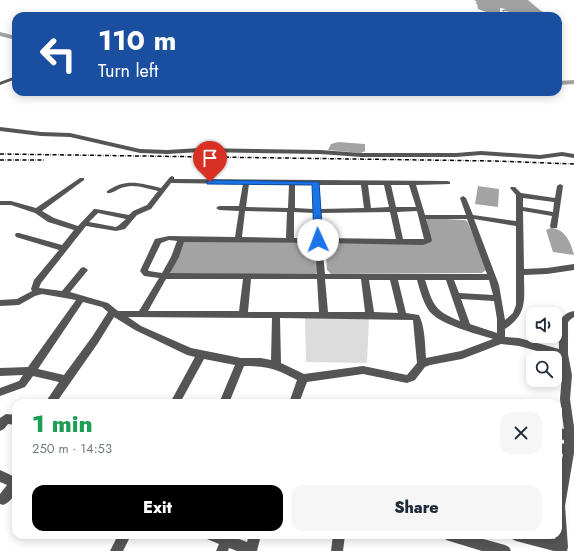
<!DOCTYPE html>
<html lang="en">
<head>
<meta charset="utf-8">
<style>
	body { margin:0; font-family:Jost,sans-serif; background:#f6f6f7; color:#1f2937; height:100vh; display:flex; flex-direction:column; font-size:15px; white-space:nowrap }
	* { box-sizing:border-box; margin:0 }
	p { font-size:13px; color:#747a83 }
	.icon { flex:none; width:22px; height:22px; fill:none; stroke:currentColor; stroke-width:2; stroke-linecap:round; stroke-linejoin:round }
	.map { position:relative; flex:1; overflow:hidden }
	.side { position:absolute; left:12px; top:399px; width:550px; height:140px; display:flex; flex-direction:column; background:#fff; border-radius:12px; box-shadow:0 2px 10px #0003 }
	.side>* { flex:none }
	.guide { position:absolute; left:12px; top:12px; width:550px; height:84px; border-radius:12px; box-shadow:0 2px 10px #0003; background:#1a4fa0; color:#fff; overflow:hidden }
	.fabs { position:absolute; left:526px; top:307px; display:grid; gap:8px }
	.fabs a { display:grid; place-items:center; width:36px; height:36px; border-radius:8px; background:#fff; box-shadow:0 2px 10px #0003; font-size:20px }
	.pin { position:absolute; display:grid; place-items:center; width:34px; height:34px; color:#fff; margin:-41px -17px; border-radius:50% 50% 50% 0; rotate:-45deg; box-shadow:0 0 4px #0007 }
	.pin .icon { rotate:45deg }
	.me { position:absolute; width:44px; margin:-22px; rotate:358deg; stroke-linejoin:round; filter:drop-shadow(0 0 3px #0008) }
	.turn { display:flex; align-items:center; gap:14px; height:84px; padding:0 20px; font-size:18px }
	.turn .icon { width:52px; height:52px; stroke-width:2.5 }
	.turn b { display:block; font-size:28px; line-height:34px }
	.round { display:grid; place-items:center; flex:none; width:42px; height:42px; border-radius:12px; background:#f6f6f7 }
	.overview { display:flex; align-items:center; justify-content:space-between; height:68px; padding:0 20px }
	h1 { font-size:24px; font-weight:800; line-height:30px; color:#1e9e55 }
	.action { display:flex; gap:8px; margin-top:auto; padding:8px 20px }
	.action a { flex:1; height:46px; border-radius:12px; background:#000; color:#fff; font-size:16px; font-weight:800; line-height:46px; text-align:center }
	.action a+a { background:#f6f6f7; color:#1f2937 }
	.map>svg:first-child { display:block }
	.green { fill:#dcdcdc }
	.water { fill:#a3a3a3 }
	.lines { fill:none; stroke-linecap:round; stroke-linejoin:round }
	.river { fill:#a3a3a3; fill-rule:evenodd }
	.minor { fill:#555; fill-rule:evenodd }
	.rail { stroke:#000; stroke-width:1.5; stroke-dasharray:4 1.5 0.5 1.5; stroke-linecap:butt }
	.route { fill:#1a73e8; stroke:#114b97 }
</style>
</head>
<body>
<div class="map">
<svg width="574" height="551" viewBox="0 0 574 551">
	<rect width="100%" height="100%" fill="#fff"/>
	<path class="green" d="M305 316 369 318 367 363 306 362Z"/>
	<path class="water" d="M474 0H528L541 11 550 14 547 16H518L523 15 505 11 503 12 502 10 506 9 500 8V12C492 14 485 12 478 9L477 4 475 3 477 2Z
		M338 142 365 144V151L361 153 328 150 331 144Z
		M478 186 499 189 498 207 475 204Z
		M428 218 464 220 467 221 487 267V269L482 273 331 274 327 270 325 244 331 242 430 241 424 222Z
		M551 228C565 229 571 242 574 255L553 252 546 230Z
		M184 241 315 243 318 273 311 275 171 273 169 271Z"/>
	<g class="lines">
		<path class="river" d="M0 32 16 36V40L0 36Z
			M574 80V84L558 85V81Z"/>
		<path class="minor" d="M16 76V79L0 85V82Z
			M0 127 41 132 70 133 140 149 167 150 200 148 320 150 361 153H456L481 151 540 155 562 152 574 154V158L562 156 540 159 481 155 456 157H361L320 154 200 152 167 154 140 153 70 137 41 136 0 131Z
			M172 176 174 177V179L448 181 450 182V184L416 185 425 215H466L460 198 463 196 466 198 473 215 516 221V195L510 188 511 187H515L521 193 555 198 557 186 560 184 562 185 563 186 557 228H551L550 226 552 216 523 211 524 269 547 268 574 264V270L547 274 524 275C524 299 528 314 505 329V337L519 338 559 349C559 333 554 315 574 311V317L571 319 568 322V354L572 375 570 399 574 427V453L565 506 568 547 567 551H554L516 541 512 539 510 535H539L555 539V535H558V481L563 454 558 452V442L564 444V440L558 438V428L564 429 560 399 562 375 559 357 519 346 501 344 462 359 430 365 425 367 415 380 407 383 363 374 307 382 299 403H289L297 380C276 369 269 366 244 366L229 403H219L235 365 204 359 180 403H170L195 357 187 355 135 330 114 317 98 343 56 403H45L59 382 33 376 25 387 0 396V388L19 381 23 375 0 376V368L28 367 76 300 42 294 35 296 19 305 0 306V300L17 299 32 291 31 289 34 280 59 250 16 237 15 235 16 233H19L62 245 74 230 48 222 35 213 11 205H0V201H11L36 208 80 178H84V180L42 211 54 218 78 226 94 209H96L129 215 133 211 147 205 158 191C148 189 136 184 125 187 118 188 113 194 107 193V191C126 178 140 183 161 188L170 177ZM171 183 243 184 239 206H219L216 208 219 210 239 211 235 237 169 236 155 239 140 271 144 276 159 278 139 311H118L108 303 70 292 88 270 84 267 81 268 62 291 39 288 41 283 86 226 116 231 125 229 137 215 151 209ZM249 184 289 185 288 208 246 207ZM295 185H313V209L295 208ZM319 185H361L364 208 320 209ZM368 185H384L389 207 371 208ZM391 185H409L416 207H396ZM523 198 554 202 553 212 523 207ZM245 211 287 212 286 238 242 237ZM417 211 424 239H403L397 212ZM294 212 314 213V238H294ZM390 212 396 239 322 238 321 213ZM98 213 126 219 119 225 116 227 89 222ZM426 219H467L487 274H325L322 243 423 245 431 242 432 240ZM474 219 516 226V305L513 313 505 320 499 285ZM169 240 177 241 171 257 162 273 149 271 148 270 161 243ZM184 242 315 243 317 274 170 273 179 257ZM166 279H243L239 311H148ZM251 279H317L319 312H248ZM325 279H361L365 312H328ZM369 280H390L398 313 374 312ZM398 280H417C420 290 423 303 430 312 443 326 475 333 493 339L461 351 426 358C425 344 425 327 419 315L406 313ZM425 280H446L460 321C434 311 433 304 425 280ZM454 280H489L493 295 459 293ZM461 299 494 301 497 319V333L470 324ZM83 302 102 307 108 312 92 337 64 375 38 369ZM128 317 272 318 271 360 261 358H241L191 348 141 326ZM280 318 413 320 417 363 407 375 363 366 304 374 281 363Z
			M6 414 16 415V425L8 424 4 429 0 431V418Z
			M0 470 15 477 16 476C16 488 16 500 3 505L0 504V494L7 485 0 482Z
			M118 535H131L123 551H110Z
			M205 535H233L234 537 247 542 249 535H261L257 551H237L229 548 228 551H216L219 544 207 539Z
			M333 535H345L343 551H331Z
			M444 535H469L505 545 509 547 511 551H482L446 540Z"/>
		<path class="rail" d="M0 154 495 161 574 164
			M0 160H44"/>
	</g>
	<path class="route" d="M210 180 319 182 323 240 318 243 314 240 312 185 207 184V181Z"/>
</svg>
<div class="fabs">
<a><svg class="icon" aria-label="sound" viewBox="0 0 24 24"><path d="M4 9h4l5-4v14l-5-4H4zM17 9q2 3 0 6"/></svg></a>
<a><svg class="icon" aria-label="search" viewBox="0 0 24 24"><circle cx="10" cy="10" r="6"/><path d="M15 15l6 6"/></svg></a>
</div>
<div class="pin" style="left:210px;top:182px;background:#d93025"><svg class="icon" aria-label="arrive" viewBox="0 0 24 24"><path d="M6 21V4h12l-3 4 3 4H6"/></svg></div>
<svg class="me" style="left:318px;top:240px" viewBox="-20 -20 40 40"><circle r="19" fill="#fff"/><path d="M0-13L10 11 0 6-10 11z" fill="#1a73e8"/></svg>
<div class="guide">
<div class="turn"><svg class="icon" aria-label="left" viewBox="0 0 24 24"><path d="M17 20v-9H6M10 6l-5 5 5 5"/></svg><div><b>110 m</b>Turn left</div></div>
</div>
<section class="side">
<div class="overview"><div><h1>1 min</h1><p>250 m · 14:53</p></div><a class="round"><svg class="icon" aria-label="close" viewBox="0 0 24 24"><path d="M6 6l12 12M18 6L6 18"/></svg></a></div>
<div class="action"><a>Exit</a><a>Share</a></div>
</section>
</div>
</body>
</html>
